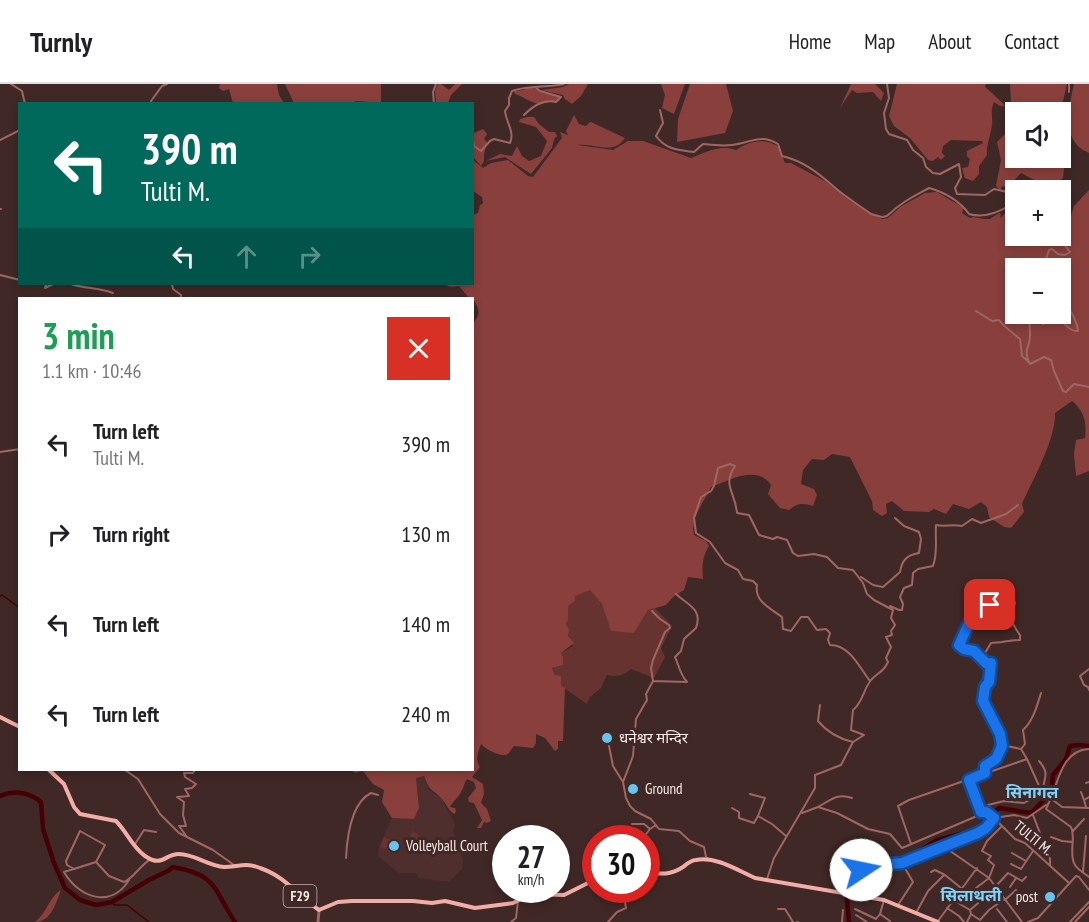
<!DOCTYPE html>
<html lang="en">
<head>
<meta charset="utf-8">
<style>
	body { margin:0; font-family:"PT Sans Narrow","Noto Sans Devanagari",sans-serif; background:#f6f6f6; color:#202124; height:100vh; display:flex; flex-direction:column; font-size:22px; white-space:nowrap }
	* { box-sizing:border-box; margin:0 }
	p { font-size:20px; color:#757577 }
	.icon { flex:none; width:33px; height:33px; fill:none; stroke:currentColor; stroke-width:2; stroke-linecap:round; stroke-linejoin:round }
	.map { position:relative; flex:1; overflow:hidden }
	.sheet { position:absolute; left:18px; top:213px; width:456px; height:474px; display:flex; flex-direction:column; background:#fff; border-radius:0px; box-shadow:0 3px 9px #0003 }
	.sheet>* { flex:none }
	.top-card { position:absolute; left:18px; top:18px; width:456px; height:183px; border-radius:0px; box-shadow:0 3px 9px #0003; background:#00695c; color:#fff; overflow:hidden }
	.controls { position:absolute; left:1005px; top:18px; display:grid; gap:12px }
	.controls a { display:grid; place-items:center; width:66px; height:66px; border-radius:0px; background:#fff; box-shadow:0 3px 9px #0003; font-size:30px }
	.speed { position:absolute; left:492px; top:741px; display:flex; gap:12px; font-size:30px; font-weight:700; text-align:center }
	.speed>* { display:grid; place-content:center; width:78px; height:78px; border-radius:50%; background:#fff; box-shadow:0 3px 9px #0003; line-height:1 }
	.speed small { font-size:15px; font-weight:400 }
	.speed .limit { border:9px solid #d22; background:#fff; color:#111 }
	.pin { position:absolute; display:grid; place-items:center; width:51px; height:51px; color:#fff; margin:-26px; border-radius:12px; box-shadow:0 3px 9px #0006 }
	.me { position:absolute; width:66px; margin:-33px; rotate:79deg; stroke-linejoin:round; filter:drop-shadow(0 0 4px #0008) }
	.turn { display:flex; align-items:center; gap:21px; height:126px; padding:0 24px; font-size:27px }
	.turn .icon { width:78px; height:78px; stroke-width:2.5 }
	.turn b { display:block; font-size:42px; line-height:51px }
	.lanes { display:flex; align-items:center; height:57px; padding:0 24px; background:#0003; justify-content:center; gap:30px; direction:ltr }
	.lanes .off { opacity:.35 }
	.round { display:grid; place-items:center; flex:none; width:63px; height:63px; border-radius:0px; background:#f6f6f6 }
	.head { display:flex; align-items:center; justify-content:space-between; height:102px; padding:0 24px }
	h1 { font-size:36px; font-weight:800; line-height:45px; color:#1e9e55 }
	ul { padding:0; list-style:none }
	li { display:flex; align-items:center; gap:18px; height:90px; padding:0 24px }
	li div { flex:1 }
	li b { display:block; font-size:22px }
	li em { font-style:normal }
	header { display:flex; align-items:center; gap:36px; box-sizing:border-box; height:84px; padding:0 30px; background:#fff; border-bottom:2px solid #e0e0e0 }
	header strong { font-size:28px }
	nav { display:flex; gap:33px; margin-inline-start:auto; font-size:21px }
	.map>svg:first-child { display:block }
	.built { fill:#4e2f2d }
	.green { fill:#663330 }
	.forest { fill:#893f3c; fill-rule:evenodd }
	.lines { fill:none; stroke-linecap:round; stroke-linejoin:round }
	.stream { stroke:#440004; stroke-width:1.5 }
	.river { stroke:#440004; stroke-width:4.5 }
	.minor { stroke:#9f6763; stroke-width:2 }
	.tertiary { stroke:#9f6763; stroke-width:3 }
	.primary { stroke:#f3ada7; stroke-width:4 }
	.route-casing { stroke:#114b97; stroke-width:15 }
	.route { stroke:#1a73e8; stroke-width:10 }
	.poi-dot { fill:#67c4ef; stroke:#402826; stroke-width:2 }
	.labels { text-anchor:middle; stroke-width:6; stroke-linejoin:round; paint-order:stroke }
	.shield { fill:#402826; stroke:#c4b0ae; stroke-width:1.5 }
	.shield-label { font-size:14px; font-weight:bold; fill:#fcebe9 }
	.poi-label { font-size:15px; fill:#fcebe9; stroke:#402826; text-anchor:start }
	.street-label { font-size:15px; fill:#fcebe9; stroke:#402826 }
	.neighbourhood-label { font-size:16px; font-weight:bold; fill:#7ed3fb; stroke:#402826 }
</style>
</head>
<body>
<header>
<strong>Turnly</strong>
<nav><a>Home</a><a>Map</a><a>About</a><a>Contact</a></nav>
</header>
<div class="map">
<svg width="1089" height="838" viewBox="0 0 1089 838">
	<rect width="100%" height="100%" fill="#402826"/>
	<path class="built" d="M424 692 428 705 442 715 455 740 453 746 463 777 462 785 449 798 419 794 416 789H399L378 772 379 762 392 734 414 735 419 724 416 694Z"/>
	<path class="green" d="M586 506H590L602 520 605 528 634 549 648 526 655 524 672 542 661 564 665 573 654 594 631 585C623 592 617 593 607 591L601 604 590 613 587 620 561 602 552 584 562 581 561 569 573 562C565 548 566 537 567 522L575 517V512Z
		M412 747H413L437 765 423 771 409 758Z
		M384 753 402 761 398 768 387 763 385 765 380 763Z"/>
	<path class="forest" d="M220 0H277L279 11 284 19H233L229 5 223 7 219 4Z
		M285 0H381V19L356 17 350 20 292 19 293 17Z
		M438 0H441L449 6 455 0H462L451 11 448 19H436L435 7Z
		M569 0H588L581 12 572 20 565 15 563 11 541 6 563 3Z
		M661 0H685L674 30 662 24 665 11Z
		M690 0H726L733 27 725 49 677 58 678 35Z
		M851 0H875L884 9 881 17 873 8 857 9 852 6 840 24Z
		M897 0H986L985 3C989 6 1002 18 1005 22H1000L994 18C990 26 993 34 992 42 990 53 986 62 987 71L979 82V90L973 97 965 94 962 84 968 83 970 75 967 72V67L983 59 982 57 951 56 943 62 942 69 945 72 941 76 938 73 933 77 928 76 910 54 894 42 889 32Z
		M1010 0H1067L1062 21 1064 35 1061 54 1065 77 1063 94 1049 104 1021 89 1010 101 1001 103 1002 108 996 102 1001 76 997 58 1010 45 1012 38ZM1016 28H1060V74H1016Z
		M1074 0H1089V69C1085 67 1079 64 1077 61 1063 46 1070 18 1074 0Z
		M529 3 561 13 556 18C550 17 544 20 540 20 530 19 523 12 515 10L514 7 523 6Z
		M574 31 579 40 586 42 590 38 593 39 625 54C613 72 595 59 578 61L613 66 628 57H643L691 74C705 68 721 60 736 66 749 57 765 53 779 63L785 79H791L825 97 850 117 882 135 888 134 900 123 925 109 937 108 964 124 962 129 970 134 973 133 985 135H990L999 129 1001 130 1000 134 1015 121 1016 152H1060L1061 146 1067 144 1074 122 1089 106V387L1076 392 1074 370 1076 356 1085 354C1087 338 1084 327 1072 317L1055 329C1056 355 1033 395 1022 420L1024 428 1011 444 1004 443 989 433 987 423 981 418 969 425 953 420 946 430 934 425 929 428 904 427 892 417 886 420 887 429 882 432 873 426 872 417 850 373 832 370 824 376 812 375 803 386 801 400 814 405 817 411 813 422C802 419 798 419 789 426L780 424 768 410 771 401C757 380 728 397 711 403 704 419 690 433 694 451L706 457 709 462C702 473 702 482 703 495L688 493 684 506 674 512 666 521 648 526 634 549 611 547 602 520 590 506 575 512V517L568 522V536L566 540 569 546 568 552 574 559 561 569 563 573V581L552 584 555 591 561 592V602L565 604 563 657H558V665L555 667 545 654 536 650V659L533 664 514 662C512 664 510 668 508 670 501 674 485 665 481 660 478 667 475 677 480 683L472 693 483 700 484 710 481 719 487 725 491 737 487 739 484 738 481 744H477L482 736 474 719 469 718 468 714 476 704 474 698 467 695C464 699 464 703 461 708 459 713 453 717 450 723L455 724 456 728 454 730C448 726 447 721 442 715 431 703 431 710 424 692L416 694 419 724 414 735 392 734 382 718 384 706 373 700 363 687 355 689 352 686H472V240C482 231 479 223 472 214H469L459 202 451 203 443 200H472L473 131 478 129 480 121 483 119 482 113 473 107V76L483 84 491 79 508 76 528 92 533 93 562 54 560 48 568 51 566 47ZM1016 184H1060V230H1016Z
		M527 33H534L539 40 549 48H555L557 52 554 55 552 64 531 90 505 73 486 77 500 70 512 72 517 62 522 72 529 77 541 72 547 57 536 43 519 38 520 35Z
		M483 45 487 50 484 55 487 58 484 70V77L481 82 473 73 472 50Z
		M61 806C56 819 51 838 35 838 47 829 49 813 61 806Z"/>
	<g class="lines">
		<path class="stream" d="M0 512 2 511 20 524
			M112 818 114 821H127L149 838"/>
		<path class="river" d="M0 712C14 706 29 708 41 718L43 745 54 779 65 804 80 816 96 821 112 818 149 796 168 787 173 783C218 791 213 805 235 838
			M849 838 845 793 850 784 861 774 884 777 905 773 918 768 937 756 976 746 999 724 1031 729 1045 715 1052 701 1053 691 1066 675 1070 662 1079 661 1089 662"/>
		<path class="minor" d="M11 0 22 7 25 20
			M887 0 889 14 884 29 886 45 889 50 907 56 913 66 923 74 926 83 933 89 940 90 959 80 961 93 955 104 957 110 985 111 994 105 1016 110
			M1069 8V0
			M152 20 151 17 162 2 167 0
			M434 20 433 8 436 0
			M660 26 663 39 656 52C666 66 679 66 694 68L703 60C712 61 723 62 732 61 750 59 761 49 778 60L782 72C803 77 817 88 833 102 845 113 859 121 871 130L882 133 887 132C900 119 914 112 929 104 944 108 960 117 969 130 985 135 1001 127 1016 118
			M524 31C533 22 543 15 556 18L561 13 540 7 535 3
			M472 52 474 62 481 67 490 57 494 55 510 59C515 48 506 38 505 27L509 21V14L512 7C529 1 546 4 564 0
			M0 56 20 46
			M0 125H1
			M1048 184 1046 175 1049 166 1052 165 1058 170 1065 171 1070 168 1058 152
			M0 191 20 196
			M1060 191 1066 197 1067 204 1065 206 1060 204
			M46 200 45 204 53 200
			M71 200C86 205 98 203 113 209
			M172 200 173 205 181 211V214
			M976 227 992 237 999 236C1004 243 1013 249 1020 255L1022 272 1029 278
			M1028 230C1029 236 1030 244 1030 250 1031 262 1022 266 1030 280L1044 273 1051 276 1054 287 1063 307 1066 308 1074 300 1089 303
			M1035 230 1043 240 1055 235 1061 236C1065 241 1072 248 1078 247 1077 236 1068 221 1060 212
			M0 368 20 365
			M861 493 873 501 883 503 900 488C902 476 907 471 919 469L921 455 919 448 904 442 895 434
			M890 522 899 526H902L903 520 900 513 904 504 912 501 913 489 918 485 933 482C938 469 935 456 936 441 945 443 952 440 962 442L972 435 981 439 1006 430 1018 421
			M1089 585 1080 592 1084 601 1088 603 1089 606
			M653 597 687 598C680 590 679 582 675 573L681 567 684 555 696 544C703 525 688 521 676 510
			M820 621 818 637C827 648 840 655 853 658
			M1002 661 1021 665 1027 675
			M609 662 613 682 623 698 626 714 630 722 635 727 651 735 659 745 679 747 690 757 704 763 706 773 709 775
			M1021 665 1025 660 1023 646C1033 637 1037 622 1041 609
			M1039 677C1050 690 1044 692 1043 706
			M125 686 138 695 160 730 179 749 213 766 234 781
			M985 689V682L996 675 1002 661 1000 650 983 617 985 603 989 598 991 579 987 580 973 567 964 565 959 561 970 537 987 525 990 521 982 513 1014 517 1015 519C1010 536 1010 537 1020 551V556C1009 556 1001 559 991 559L985 569 991 575
			M969 696 981 728H986L994 734 1015 755 1025 759 1069 799
			M623 698 633 672 636 635 647 616 646 610 653 597 651 584 653 576 665 548 670 544 669 541 660 535 652 527
			M1086 699 1089 698
			M1081 708 1084 716
			M750 710 765 714 758 732 772 740 786 752
			M1052 712C1059 693 1064 666 1089 665
			M1051 714 1046 725 1071 743C1076 754 1069 767 1074 779 1076 785 1084 789 1089 793
			M818 723C831 716 836 709 852 714
			M1086 723 1084 716 1089 713
			M732 724 739 728V734L754 739 758 732
			M802 729 818 723 837 729 868 745 890 750 902 764 977 732 988 721 1004 717 1024 719 1033 714 1040 704
			M1033 731 1050 775V782
			M632 740H644L650 745 656 741
			M1073 747 1084 735
			M187 753 179 742H186L183 731 184 718 177 713 189 712 185 705 192 704 196 700 185 693 184 689H193L195 686
			M1051 753 1062 757 1072 758
			M634 754H643L650 745
			M135 760 144 746 156 748
			M911 760 898 722 909 716 1027 675 1040 704 1052 712 1053 716 1062 723 1089 724
			M943 762 989 794 1022 838
			M1012 769 1026 777
			M346 774C347 754 351 719 371 709L378 711
			M1011 780 1021 785 1033 767
			M931 788 935 786 945 791
			M1083 788 1086 752
			M989 794 994 781 988 776 991 772 982 767 987 757 1002 742
			M767 795 774 774 815 704V691L841 681 853 658 864 651 851 646 853 626C863 618 863 606 871 596 878 588 883 589 888 578L886 574 891 563 886 553 892 551 891 547 895 541 891 534 893 526 874 516 867 510 863 499 853 486 838 484 827 473 814 470 798 472 793 469 787 456 777 453 773 455 759 451 749 431 737 429C735 407 722 402 735 382L730 380 718 384 714 402 711 407 701 413 694 434 696 449 710 458 725 479 738 486 743 495 753 497 757 501C754 517 770 524 782 533L783 545 791 547 801 533H808L817 546 826 545 830 549 828 556 830 561C850 561 859 583 870 597
			M129 796C111 825 79 814 64 788L96 778 74 785 67 781 66 777 80 747 105 761 96 778 109 792 124 798C134 794 140 781 151 775
			M996 802 1008 789 1022 797 1026 793
			M1010 803 1016 794
			M976 804 989 794
			M858 813 852 793 855 788 866 783 902 779 978 749 986 744 994 734 1014 731 1027 734 1046 721
			M884 816 880 830 890 837
			M953 816 970 826 971 830 967 838
			M1005 816 1016 806
			M898 821 913 798 902 779
			M947 824 959 832 964 838
			M778 825H785L793 838
			M855 825 876 835 880 830
			M997 825 1007 838
			M970 826 997 803
			M916 829 928 807 943 792 945 791 961 804
			M971 830 980 836 989 826 1003 816
			M856 831 867 838
			M938 837 977 784
			M511 838 516 834 518 817
			M608 838 617 828 626 824 625 818 632 811 634 806
			M797 838H798
			M842 838 843 826
			M1028 838 1038 834 1076 792 1079 793 1089 806
			M1070 838 1089 818
			M1075 838 1089 823"/>
		<path class="tertiary" d="M318 838 319 826"/>
		<path class="primary" d="M0 633 20 643
			M49 686 64 700 74 723 80 730 116 737C127 748 132 763 145 772 163 784 164 770 179 770 194 770 209 782 224 783 238 783 245 778 260 784 285 792 298 812 319 826L338 818 352 817H413L432 819 445 817 475 824 513 819 532 810 564 811 596 795
			M646 787C661 791 671 791 683 783 687 780 691 776 696 776 716 772 737 786 755 794L884 816 938 838"/>
	</g>
	<g class="lines">
		<defs>
			<path id="route" d="M861 786 879 781 902 779 978 749 986 744 994 734 986 728H981L969 696 985 689V682L996 675 1002 662 1000 650 983 617 985 603 989 598 991 579 987 580 974 567 964 565 959 561 970 537 987 525 990 521"/>
		</defs>
		<use href="#route" class="route-casing"/>
		<use href="#route" class="route"/>
	</g>
	<g class="poi-dot">
		<circle cx="607" cy="654" r="6"/>
		<circle cx="633" cy="705" r="6"/>
		<circle cx="394" cy="762" r="6"/>
		<circle cx="1050" cy="813" r="6"/>
	</g>
	<g class="labels">
		<rect class="shield" x="283.5" y="801" width="33" height="22" rx="4.5"/>
		<g class="shield-label">
			<text x="300" y="817">F29</text>
		</g>
		<g class="poi-label">
			<text x="619" y="659">धनेश्वर मन्दिर</text>
			<text x="645" y="710">Ground</text>
			<text x="406" y="767">Volleyball Court</text>
			<text x="1038" y="818" text-anchor="end">post</text>
		</g>
		<g class="street-label">
			<text transform="translate(1033 754) rotate(39)" y="5">TULTI M.</text>
		</g>
		<g class="neighbourhood-label">
			<text x="1032" y="714">सिनागल</text>
			<text x="971" y="817">सिलाथली</text>
		</g>
	</g>
</svg>
<div class="controls">
<a><svg class="icon" aria-label="sound" viewBox="0 0 24 24"><path d="M4 9h4l5-4v14l-5-4H4zM17 9q2 3 0 6"/></svg></a>
<a>+</a>
<a>−</a>
</div>
<div class="speed"><div>27<small>km/h</small></div><div class="limit">30</div></div>
<div class="pin" style="left:990px;top:521px;background:#d93025"><svg class="icon" aria-label="arrive" viewBox="0 0 24 24"><path d="M6 21V4h12l-3 4 3 4H6"/></svg></div>
<svg class="me" style="left:861px;top:786px" viewBox="-20 -20 40 40"><circle r="19" fill="#fff"/><path d="M0-13L10 11 0 6-10 11z" fill="#1a73e8"/></svg>
<div class="top-card">
<div class="turn"><svg class="icon" aria-label="left" viewBox="0 0 24 24"><path d="M17 20v-9H6M10 6l-5 5 5 5"/></svg><div><b>390 m</b>Tulti M.</div></div>
<div class="lanes"><svg class="icon" aria-label="left" viewBox="0 0 24 24"><path d="M17 20v-9H6M10 6l-5 5 5 5"/></svg><svg class="icon off" aria-label="ahead" viewBox="0 0 24 24"><path d="M12 20V5M6 11l6-6 6 6"/></svg><svg class="icon off" aria-label="right" viewBox="0 0 24 24"><path d="M7 20v-9h11M14 6l5 5-5 5"/></svg></div>
</div>
<section class="sheet">
<div class="head"><div><h1>3 min</h1><p>1.1 km · 10:46</p></div><a class="round" style="background:#d93025;color:#fff"><svg class="icon" aria-label="close" viewBox="0 0 24 24"><path d="M6 6l12 12M18 6L6 18"/></svg></a></div>
<ul>
<li><svg class="icon" aria-label="left" viewBox="0 0 24 24"><path d="M17 20v-9H6M10 6l-5 5 5 5"/></svg><div><b>Turn left</b><p>Tulti M.</p></div><em>390 m</em></li>
<li><svg class="icon" aria-label="right" viewBox="0 0 24 24"><path d="M7 20v-9h11M14 6l5 5-5 5"/></svg><div><b>Turn right</b></div><em>130 m</em></li>
<li><svg class="icon" aria-label="left" viewBox="0 0 24 24"><path d="M17 20v-9H6M10 6l-5 5 5 5"/></svg><div><b>Turn left</b></div><em>140 m</em></li>
<li><svg class="icon" aria-label="left" viewBox="0 0 24 24"><path d="M17 20v-9H6M10 6l-5 5 5 5"/></svg><div><b>Turn left</b></div><em>240 m</em></li>
</ul>
</section>
</div>
</body>
</html>
